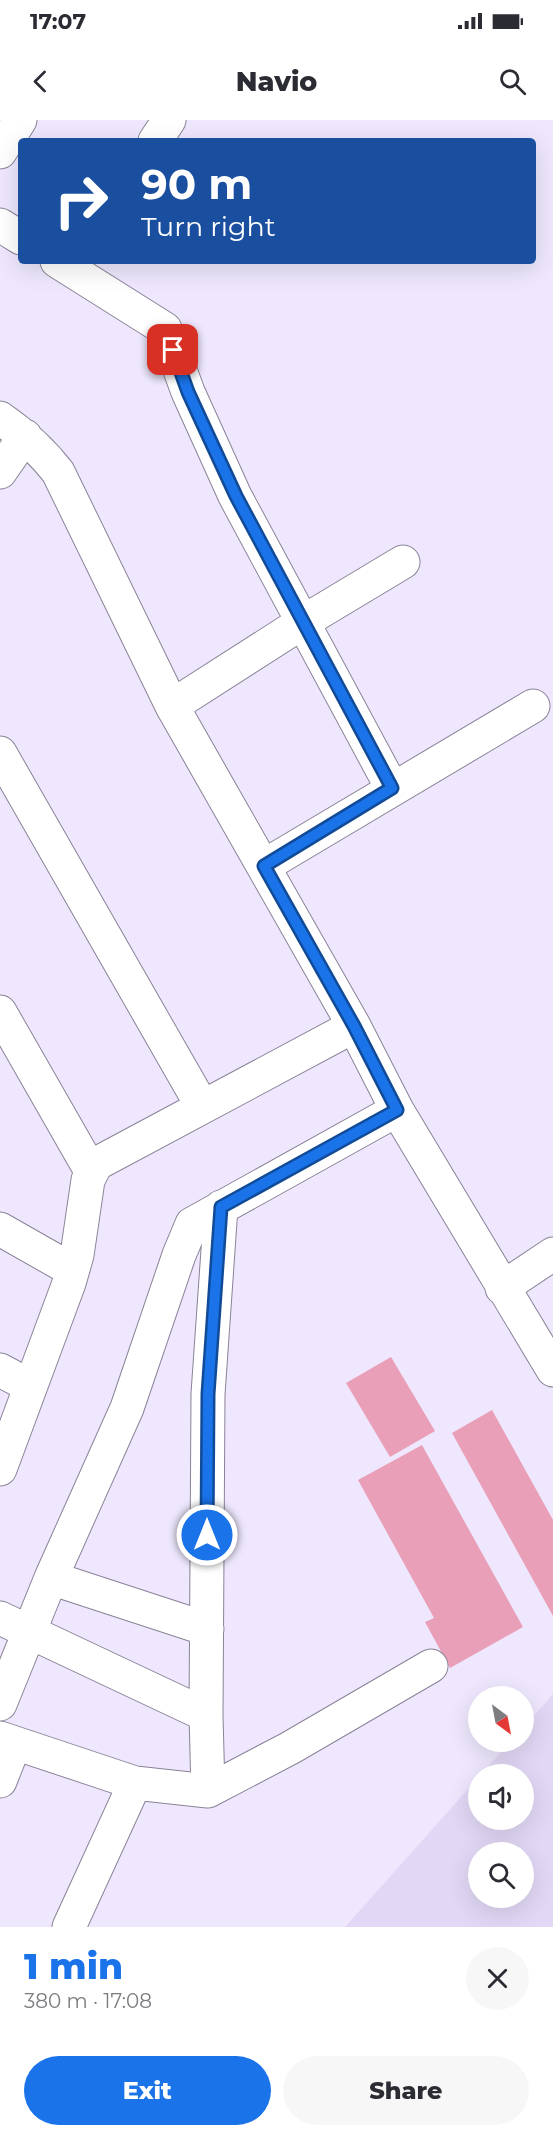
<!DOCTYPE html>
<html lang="en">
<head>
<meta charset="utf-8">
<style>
	body { margin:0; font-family:Montserrat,sans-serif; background:#f7f7f7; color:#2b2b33; height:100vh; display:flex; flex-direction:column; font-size:22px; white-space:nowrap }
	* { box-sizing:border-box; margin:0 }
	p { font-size:20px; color:#7c7c81 }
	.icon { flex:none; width:33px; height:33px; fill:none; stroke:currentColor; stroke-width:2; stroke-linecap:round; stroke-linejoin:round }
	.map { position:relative; height:1807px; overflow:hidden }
	.details { display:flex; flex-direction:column; background:#fff; flex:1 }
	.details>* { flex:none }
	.banner { position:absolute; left:18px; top:18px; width:518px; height:126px; border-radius:6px; box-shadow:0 6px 24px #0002; background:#1a4fa0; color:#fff; overflow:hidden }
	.needle { width:39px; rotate:148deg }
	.controls { position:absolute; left:468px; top:1566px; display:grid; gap:12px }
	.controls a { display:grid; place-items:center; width:66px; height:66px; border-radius:50%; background:#fff; box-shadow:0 6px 24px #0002; font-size:30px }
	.pin { position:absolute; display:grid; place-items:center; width:51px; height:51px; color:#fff; margin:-26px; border-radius:12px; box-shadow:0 3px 9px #0006 }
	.me { position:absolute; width:66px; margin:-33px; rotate:0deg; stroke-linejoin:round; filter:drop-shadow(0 0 4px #0008) }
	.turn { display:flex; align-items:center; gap:21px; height:126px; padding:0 24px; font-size:27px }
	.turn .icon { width:78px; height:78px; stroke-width:2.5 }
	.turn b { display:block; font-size:42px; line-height:51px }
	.round { display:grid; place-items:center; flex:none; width:63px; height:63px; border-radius:32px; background:#f7f7f7 }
	.head { display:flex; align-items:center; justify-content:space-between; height:102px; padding:0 24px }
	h1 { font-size:36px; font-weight:800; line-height:45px; color:#1a73e8 }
	.primary-button { display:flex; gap:12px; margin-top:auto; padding:12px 24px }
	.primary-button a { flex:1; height:69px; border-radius:36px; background:#1a73e8; color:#fff; font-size:24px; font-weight:800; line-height:69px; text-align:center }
	.primary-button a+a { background:#f7f7f7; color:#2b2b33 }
	.status { display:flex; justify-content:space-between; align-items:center; height:42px; padding:0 30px; background:#fff; direction:ltr }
	.status svg { height:16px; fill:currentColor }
	header { display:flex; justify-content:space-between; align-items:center; height:78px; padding:0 24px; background:#fff; font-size:27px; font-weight:800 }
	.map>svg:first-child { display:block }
	.built { fill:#e2d8f6; fill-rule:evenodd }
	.building { fill:#e99fb8 }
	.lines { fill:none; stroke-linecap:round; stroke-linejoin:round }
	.minor-casing { stroke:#8a8397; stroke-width:35 }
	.minor { stroke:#fff; stroke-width:33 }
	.route-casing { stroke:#114b97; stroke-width:15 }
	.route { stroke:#1a73e8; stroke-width:10 }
</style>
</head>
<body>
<div class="status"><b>17:07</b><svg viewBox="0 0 49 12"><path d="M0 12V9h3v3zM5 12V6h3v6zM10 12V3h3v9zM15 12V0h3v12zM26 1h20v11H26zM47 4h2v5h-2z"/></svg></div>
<header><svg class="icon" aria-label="back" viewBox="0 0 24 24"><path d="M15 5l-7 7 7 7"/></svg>Navio<svg class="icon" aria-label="search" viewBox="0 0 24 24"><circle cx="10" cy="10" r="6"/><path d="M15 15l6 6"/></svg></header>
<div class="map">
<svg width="553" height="1807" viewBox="0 0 553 1807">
	<rect width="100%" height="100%" fill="#eee7fd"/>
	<path class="built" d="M553 1574V1807H345L478 1658V1700H524V1654H481L511 1622H524V1607ZM478 1732H524V1778H478Z"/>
	<path class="building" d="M391 1237 435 1311 390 1337 346 1263Z
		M492 1290 553 1400V1496L452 1313Z
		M422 1325 523 1507 450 1548 425 1502 434 1498 358 1360Z"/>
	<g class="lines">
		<defs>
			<path id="minor" d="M155 21 169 0
				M0 32 20 0
				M0 105 21 118
				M57 141 165 209 188 272 235 376 392 668
				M0 298C23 314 41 330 58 352L172 586 354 906 397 990 553 1250
				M0 352 25 316
				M172 586 303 502 403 442
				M0 633 202 986
				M264 746 533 586
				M0 892 91 1051
				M0 1109 72 1150
				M502 1168 553 1134
				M0 1250 30 1266
				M0 1349 69 1163 77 1135 88 1060 96 1044 354 906
				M51 1458 207 1509
				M0 1498 206 1595
				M0 1584 51 1458 127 1288 179 1135 192 1104 397 990
				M0 1618 135 1663 208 1671 290 1628 431 1546
				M0 1661 15 1623
				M208 1671 206 1595 208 1274 221 1087
				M69 1807 135 1663"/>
		</defs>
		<use href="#minor" class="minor-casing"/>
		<use href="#minor" class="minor"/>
	</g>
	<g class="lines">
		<defs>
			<path id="route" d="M173 230 188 272 236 376 392 668 264 746 354 906 397 990 221 1087 208 1274 207 1415"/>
		</defs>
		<use href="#route" class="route-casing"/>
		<use href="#route" class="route"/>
	</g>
</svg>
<div class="controls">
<a><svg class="needle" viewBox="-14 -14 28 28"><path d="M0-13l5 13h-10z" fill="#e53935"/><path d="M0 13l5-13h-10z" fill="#7c7c81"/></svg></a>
<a><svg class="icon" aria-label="sound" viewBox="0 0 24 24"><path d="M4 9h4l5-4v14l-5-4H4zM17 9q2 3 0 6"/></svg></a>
<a><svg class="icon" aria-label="search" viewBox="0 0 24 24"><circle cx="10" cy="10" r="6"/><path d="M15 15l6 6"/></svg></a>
</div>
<div class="pin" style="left:173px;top:230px;background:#d93025"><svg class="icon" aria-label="arrive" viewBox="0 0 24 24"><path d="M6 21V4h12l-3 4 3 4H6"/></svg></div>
<svg class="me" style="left:207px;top:1415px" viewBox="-20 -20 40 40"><circle r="17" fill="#1a73e8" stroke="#fff" stroke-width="3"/><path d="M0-11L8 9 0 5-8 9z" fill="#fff"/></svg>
<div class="banner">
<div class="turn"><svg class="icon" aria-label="right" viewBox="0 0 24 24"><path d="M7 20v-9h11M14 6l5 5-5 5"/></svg><div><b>90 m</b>Turn right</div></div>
</div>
</div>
<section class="details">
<div class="head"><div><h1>1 min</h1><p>380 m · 17:08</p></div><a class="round"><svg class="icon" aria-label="close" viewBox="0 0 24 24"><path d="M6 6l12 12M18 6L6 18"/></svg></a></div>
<div class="primary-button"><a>Exit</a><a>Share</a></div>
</section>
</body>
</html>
